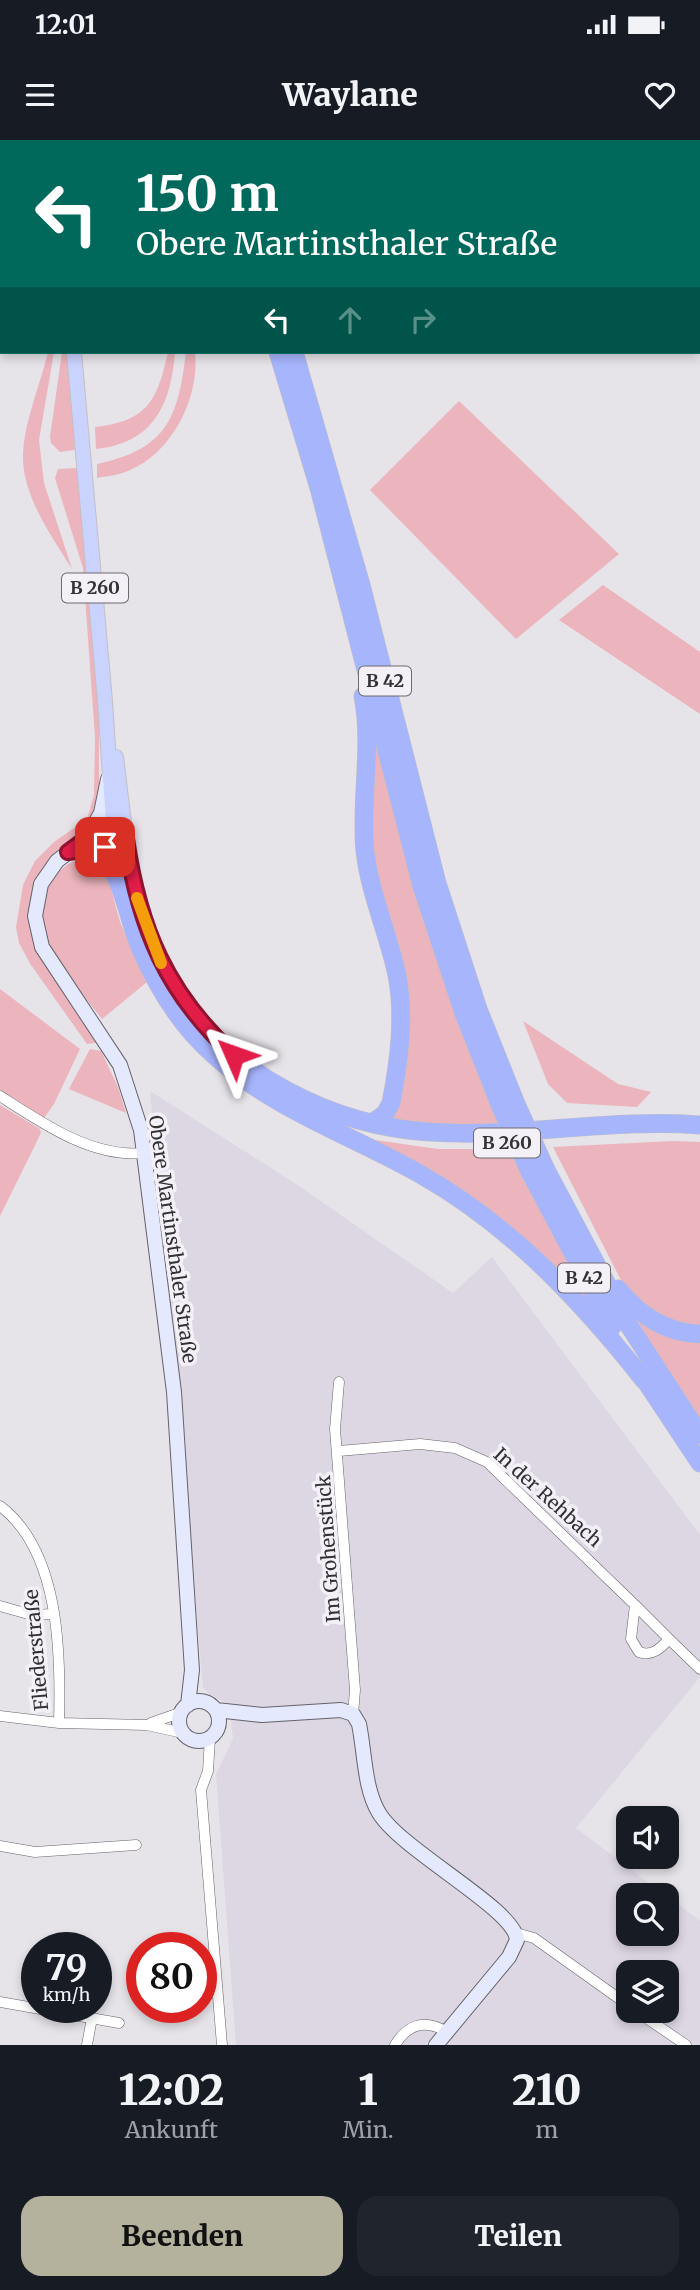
<!DOCTYPE html>
<html lang="de">
<head>
<meta charset="utf-8">
<style>
	body { margin:0; font-family:Merriweather,serif; background:#20242c; color:#f1f3f6; height:100vh; display:flex; flex-direction:column; font-size:26px; white-space:nowrap }
	* { box-sizing:border-box; margin:0 }
	p { font-size:23px; color:#9ea1a6 }
	.icon { flex:none; width:38px; height:38px; fill:none; stroke:currentColor; stroke-width:2; stroke-linecap:round; stroke-linejoin:round }
	.map { position:relative; height:1905px; overflow:hidden }
	.side { display:flex; flex-direction:column; background:#171b24; flex:1 }
	.side>* { flex:none }
	.guide { position:absolute; left:0px; top:0px; width:700px; height:214px; box-shadow:0 4px 10px #0003; background:#00695c; color:#fff; overflow:hidden }
	.tools { position:absolute; left:616px; top:1666px; display:grid; gap:14px }
	.tools a { display:grid; place-items:center; width:63px; height:63px; border-radius:14px; background:#171b24; box-shadow:0 4px 10px #0003; font-size:35px }
	.speed { position:absolute; left:21px; top:1792px; display:flex; gap:14px; font-size:35px; font-weight:700; text-align:center }
	.speed>* { display:grid; place-content:center; width:91px; height:91px; border-radius:50%; background:#171b24; box-shadow:0 4px 10px #0003; line-height:1 }
	.speed small { font-size:18px; font-weight:400 }
	.speed .limit { border:10px solid #d22; background:#fff; color:#111 }
	.pin { position:absolute; display:grid; place-items:center; width:60px; height:60px; color:#fff; margin:-30px; border-radius:14px; box-shadow:0 4px 10px #0006 }
	.me { position:absolute; width:77px; margin:-38px; rotate:313deg; stroke-linejoin:round; filter:drop-shadow(0 0 5px #0008) }
	.turn { display:flex; align-items:center; gap:24px; height:147px; padding:0 21px; font-size:32px }
	.turn .icon { width:91px; height:91px; stroke-width:2.5 }
	.turn b { display:block; font-size:49px; line-height:60px }
	.lanes { display:flex; align-items:center; height:66px; padding:0 21px; background:#0003; justify-content:center; gap:35px; direction:ltr }
	.lanes .off { opacity:.35 }
	.eta { display:flex; justify-content:space-evenly; align-items:center; height:119px; text-align:center }
	.eta b { font-size:42px; font-weight:800; line-height:49px }
	.cta { display:flex; gap:14px; margin-top:auto; padding:14px 21px }
	.cta a { flex:1; height:80px; border-radius:21px; background:#b4b29d; color:#111; font-size:28px; font-weight:800; line-height:80px; text-align:center }
	.cta a+a { background:#20242c; color:#f1f3f6 }
	.status { display:flex; justify-content:space-between; align-items:center; height:49px; padding:0 35px; background:#171b24; direction:ltr }
	.status svg { height:19px; fill:currentColor }
	header { display:flex; justify-content:space-between; align-items:center; height:91px; padding:0 21px; background:#171b24; font-size:32px; font-weight:800 }
	.map>svg:first-child { display:block }
	.built { fill:#ddd7e4; fill-rule:evenodd }
	.green { fill:#ecb4bc }
	.lines { fill:none; stroke-linecap:round; stroke-linejoin:round }
	.street-casing { stroke:#656368; stroke-width:11 }
	.secondary-casing { stroke:#656368; stroke-width:16 }
	.primary-casing { stroke:#c2c1c2; stroke-width:16 }
	.highway-casing { stroke:#c2c1c2; stroke-width:19 }
	.street { stroke:#fff; stroke-width:10 }
	.secondary { stroke:#e5e9fe; stroke-width:14 }
	.primary { stroke:#cad3fe; stroke-width:14 }
	.highway { stroke:#a7b5fd; stroke-width:18 }
	.highway-bridge-casing { stroke:#c2c1c2; stroke-width:19; stroke-linecap:butt }
	.highway-bridge { stroke:#a7b5fd; stroke-width:18 }
	.route-casing { stroke:#92132f; stroke-width:18 }
	.route { stroke:#e11d48; stroke-width:12 }
	.slow { stroke:#f59e0b; stroke-width:12 }
	.labels { text-anchor:middle; stroke-width:7; stroke-linejoin:round; paint-order:stroke }
	.shield { fill:#f3f0f7; stroke:#6c6a6e; stroke-width:2 }
	.shield-label { font-size:18px; font-weight:bold; fill:#323133 }
	.street-label { font-size:19px; fill:#323133; stroke:#f3f0f7 }
</style>
</head>
<body>
<div class="status"><b>12:01</b><svg viewBox="0 0 49 12"><path d="M0 12V9h3v3zM5 12V6h3v6zM10 12V3h3v9zM15 12V0h3v12zM26 1h20v11H26zM47 4h2v5h-2z"/></svg></div>
<header><svg class="icon" aria-label="menu" viewBox="0 0 24 24"><path d="M4 6h16M4 12h16M4 18h16"/></svg>Waylane<svg class="icon" aria-label="heart" viewBox="0 0 24 24"><path d="M12 20l-8-8c-3-5 5-10 8-4 3-6 11-1 8 4z"/></svg></header>
<div class="map">
<svg width="700" height="1905" viewBox="0 0 700 1905">
	<rect width="100%" height="100%" fill="#e6e3e9"/>
	<path class="built" d="M150 951 299 1046 453 1153 492 1117 700 1395V1537L576 1688 665 1755H628V1794H667V1756L700 1781V1905H236L216 1634 233 1599 229 1564 210 1555 203 1547ZM628 1832H667V1871H628Z"/>
	<path class="green" d="M48 212H54L39 300 44 343 72 429C52 397 24 358 23 319 23 284 40 246 48 212Z
		M62 212H69L75 310 60 312 51 303 50 297Z
		M168 212H175C171 264 154 303 96 309L95 287C148 281 157 261 168 212Z
		M186 212H195C200 256 173 312 130 330 120 335 108 336 97 338V324C168 309 178 277 186 212Z
		M459 261 619 414 516 499 370 350Z
		M78 328 99 562V663L91 684 54 714 44 728 30 770V789L35 805 102 902 87 904 31 825 19 803 16 787 23 745 35 721 54 702 87 679 94 655 95 597 83 428 55 338 58 329Z
		M603 445 700 512V574L559 480Z
		M371 579 502 990 385 981 403 918 371 712Z
		M89 718 105 727 120 782 147 842 102 879C75 843 19 788 53 739 62 726 73 719 89 718Z
		M0 849 80 909 54 964 44 978 0 950Z
		M523 881 618 944 651 952 637 967 567 963 548 944Z
		M90 909 101 911 118 947 126 973 69 949Z
		M0 965 40 989 41 993 0 1076Z
		M368 999 438 1009H504L516 1014 603 1180 561 1137Z
		M673 1001 700 1002V1191L679 1188 627 1152 553 1007Z
		M631 1171 700 1199V1281Z"/>
	<g class="lines">
		<defs>
			<path id="street" d="M0 956C42 983 92 1018 144 1013
				M339 1242 335 1289 355 1550 353 1574
				M339 1311 420 1304 455 1308 487 1322 635 1465 631 1499 639 1512C652 1517 661 1508 669 1499L635 1465
				M0 1366C60 1411 61 1514 59 1583
				M0 1466 32 1475 53 1474
				M669 1499 700 1529
				M0 1576 59 1583 147 1585 183 1593
				M151 1583 182 1572
				M210 1598 208 1631 201 1650 222 1905
				M0 1706 35 1712 136 1705
				M516 1793 534 1798 628 1865
				M0 1862 119 1883
				M636 1871 686 1905
				M87 1905 92 1878
				M395 1905C408 1884 425 1879 447 1892"/>
			<path id="secondary" d="M87 698 101 673 108 639
				M114 698H87L57 721 41 744 35 776 42 807 120 925 141 990 174 1252 192 1530 188 1565
				M179 1581a20 20 0 1 1 40 0a20 20 0 1 1-40 0Z
				M216 1570 262 1575 341 1570 353 1574 359 1584C365 1613 364 1648 379 1673 402 1711 515 1769 517 1800L509 1817 436 1905"/>
			<path id="primary" d="M58 0V2
				M74 212 105 561 114 698 121 699
				M116 617 126 699"/>
			<path id="highway" d="M201 0 202 2
				M218 0 219 2
				M278 212 319 348 422 747 464 874 500 965
				M294 212 361 445 437 743 478 869 516 964
				M363 556C373 607 360 660 365 711 370 754 388 793 397 835 405 877 399 922 391 963L385 974 372 983
				M114 698 120 736
				M126 699C134 753 147 808 178 854 233 936 333 986 430 992 520 998 610 978 700 985
				M93 708C123 728 127 780 142 812 159 850 182 887 214 915 273 969 351 995 420 1034 510 1085 580 1159 644 1240
				M546 1030 628 1184 700 1295
				M530 1032 612 1187
				M618 1149C639 1175 666 1193 700 1194
				M639 1231 700 1323"/>
		</defs>
		<use href="#street" class="street-casing"/>
		<use href="#secondary" class="secondary-casing"/>
		<use href="#primary" class="primary-casing"/>
		<use href="#highway" class="highway-casing"/>
		<use href="#street" class="street"/>
		<use href="#secondary" class="secondary"/>
		<use href="#primary" class="primary"/>
		<use href="#highway" class="highway"/>
		<defs>
			<path id="highway-bridge" d="M516 964 546 1030
				M500 965 530 1032"/>
		</defs>
		<use href="#highway-bridge" class="highway-bridge-casing"/>
		<use href="#highway-bridge" class="highway-bridge"/>
	</g>
	<g class="lines">
		<defs>
			<path id="route" d="M105 707 68 712 87 698 126 699C139 788 167 854 234 915"/>
		</defs>
		<use href="#route" class="route-casing"/>
		<use href="#route" class="route"/>
		<path class="slow" d="M137 758 161 823"/>
	</g>
	<g class="labels">
		<g class="shield">
			<rect x="62" y="433.5" width="66" height="29" rx="5"/>
			<rect x="359" y="526.5" width="52" height="29" rx="5"/>
			<rect x="474" y="988.5" width="66" height="29" rx="5"/>
			<rect x="558" y="1123.5" width="52" height="29" rx="5"/>
		</g>
		<g class="shield-label">
			<text x="95" y="454">B 260</text>
			<text x="385" y="547">B 42</text>
			<text x="507" y="1009">B 260</text>
			<text x="584" y="1144">B 42</text>
		</g>
		<g class="street-label">
			<text transform="translate(173 1099) rotate(82)" y="7">Obere Martinsthaler Straße</text>
			<text transform="translate(548 1357) rotate(42)" y="7">In der Rehbach</text>
			<text transform="translate(328 1409) rotate(-94)" y="7">Im Grohenstück</text>
			<text transform="translate(36 1510) rotate(-95)" y="7">Fliederstraße</text>
		</g>
	</g>
</svg>
<div class="tools">
<a><svg class="icon" aria-label="sound" viewBox="0 0 24 24"><path d="M4 9h4l5-4v14l-5-4H4zM17 9q2 3 0 6"/></svg></a>
<a><svg class="icon" aria-label="search" viewBox="0 0 24 24"><circle cx="10" cy="10" r="6"/><path d="M15 15l6 6"/></svg></a>
<a><svg class="icon" aria-label="layers" viewBox="0 0 24 24"><path d="M12 4l9 5-9 5-9-5zM3 14l9 5 9-5"/></svg></a>
</div>
<div class="speed"><div>79<small>km/h</small></div><div class="limit">80</div></div>
<div class="pin" style="left:105px;top:707px;background:#d93025"><svg class="icon" aria-label="arrive" viewBox="0 0 24 24"><path d="M6 21V4h12l-3 4 3 4H6"/></svg></div>
<svg class="me" style="left:234px;top:915px" viewBox="-20 -20 40 40"><path d="M0-17L14 15 0 8-14 15z" fill="#e11d48" stroke="#fff" stroke-width="4"/></svg>
<div class="guide">
<div class="turn"><svg class="icon" aria-label="left" viewBox="0 0 24 24"><path d="M17 20v-9H6M10 6l-5 5 5 5"/></svg><div><b>150 m</b>Obere Martinsthaler Straße</div></div>
<div class="lanes"><svg class="icon" aria-label="left" viewBox="0 0 24 24"><path d="M17 20v-9H6M10 6l-5 5 5 5"/></svg><svg class="icon off" aria-label="ahead" viewBox="0 0 24 24"><path d="M12 20V5M6 11l6-6 6 6"/></svg><svg class="icon off" aria-label="right" viewBox="0 0 24 24"><path d="M7 20v-9h11M14 6l5 5-5 5"/></svg></div>
</div>
</div>
<section class="side">
<div class="eta">
<div><b>12:02</b><p>Ankunft</p></div>
<div><b>1</b><p>Min.</p></div>
<div><b>210</b><p>m</p></div>
</div>
<div class="cta"><a>Beenden</a><a>Teilen</a></div>
</section>
</body>
</html>
